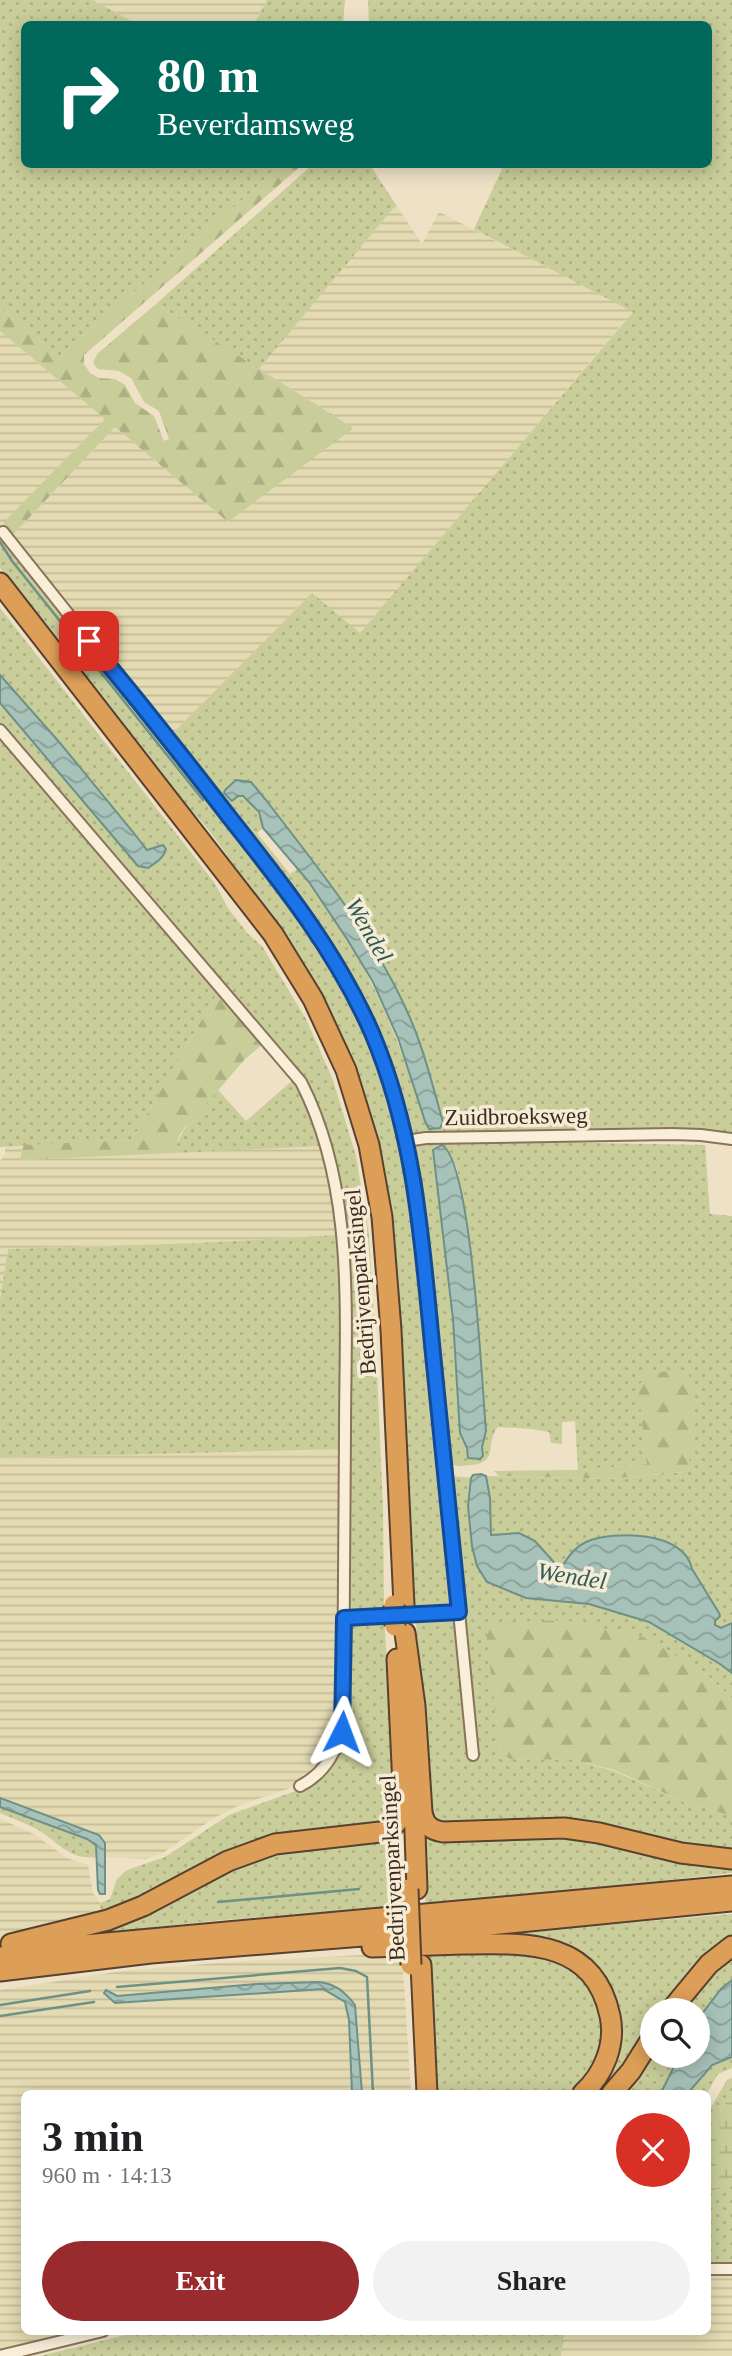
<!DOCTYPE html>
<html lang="en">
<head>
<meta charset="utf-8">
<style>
	body { margin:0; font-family:Georgia,serif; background:#f2f2f2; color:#202124; height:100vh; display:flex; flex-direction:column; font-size:26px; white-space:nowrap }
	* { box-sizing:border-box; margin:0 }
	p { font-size:23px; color:#757577 }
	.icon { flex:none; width:38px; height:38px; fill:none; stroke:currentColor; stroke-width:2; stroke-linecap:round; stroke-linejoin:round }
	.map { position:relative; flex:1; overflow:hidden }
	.drawer { position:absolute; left:21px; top:2090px; width:690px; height:245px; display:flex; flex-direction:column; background:#fff; border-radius:10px; box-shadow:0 4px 18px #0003 }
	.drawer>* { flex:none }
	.guide { position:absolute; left:21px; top:21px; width:691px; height:147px; border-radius:10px; box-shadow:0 4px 18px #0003; background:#00695c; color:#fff; overflow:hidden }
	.tools { position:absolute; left:640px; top:1998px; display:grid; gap:14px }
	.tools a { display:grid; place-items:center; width:70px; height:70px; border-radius:50%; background:#fff; box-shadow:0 4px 18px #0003; font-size:35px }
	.pin { position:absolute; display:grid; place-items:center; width:60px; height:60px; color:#fff; margin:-30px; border-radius:14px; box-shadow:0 4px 10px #0006 }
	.me { position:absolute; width:77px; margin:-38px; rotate:3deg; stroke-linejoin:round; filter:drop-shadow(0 0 5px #0008) }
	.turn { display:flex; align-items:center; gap:24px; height:147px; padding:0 21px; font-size:32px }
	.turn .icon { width:91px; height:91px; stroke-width:2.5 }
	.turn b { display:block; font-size:49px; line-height:60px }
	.round { display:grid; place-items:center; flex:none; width:74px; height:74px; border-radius:37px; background:#f2f2f2 }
	.headline { display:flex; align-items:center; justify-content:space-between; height:119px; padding:0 21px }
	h1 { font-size:42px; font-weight:800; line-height:52px }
	.button { display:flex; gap:14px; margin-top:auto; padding:14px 21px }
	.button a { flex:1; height:80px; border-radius:42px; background:#992b2f; color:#fff; font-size:28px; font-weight:800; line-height:80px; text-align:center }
	.button a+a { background:#f2f2f2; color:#202124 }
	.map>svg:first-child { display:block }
	.farmland { fill:url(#farmland-rules) }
	.grass { fill:url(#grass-dots); fill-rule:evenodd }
	.forest { fill:url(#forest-firs) }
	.wetland { fill:url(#wetland-marsh) }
	.water { fill:url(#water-waves); stroke:#6e9187; stroke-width:2 }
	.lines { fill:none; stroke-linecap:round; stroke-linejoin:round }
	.stream { stroke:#6e9187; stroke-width:2.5 }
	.street-casing { stroke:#8a735b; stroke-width:14 }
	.highway-casing { stroke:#58412f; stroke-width:23 }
	.street { stroke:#f9efd9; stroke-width:10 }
	.highway { stroke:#dd9e57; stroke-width:19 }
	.highway-bridge-casing { stroke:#58412f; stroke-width:23; stroke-linecap:butt }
	.highway-bridge { stroke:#dd9e57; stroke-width:19 }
	.route-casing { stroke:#114b97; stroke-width:18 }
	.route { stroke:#1a73e8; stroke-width:12 }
	.labels { text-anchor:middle; stroke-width:7; stroke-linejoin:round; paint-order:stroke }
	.street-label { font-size:23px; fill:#3a2b1f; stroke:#f6ebd5 }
	.water-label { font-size:24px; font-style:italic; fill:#2f5a56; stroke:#f6ebd5 }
</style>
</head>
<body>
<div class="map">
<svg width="732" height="2356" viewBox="0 0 732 2356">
	<defs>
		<pattern id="farmland-rules" width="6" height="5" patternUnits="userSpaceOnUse" patternTransform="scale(1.75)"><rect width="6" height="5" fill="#e4dbb3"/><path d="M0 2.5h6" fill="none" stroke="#c4bc9a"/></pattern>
		<pattern id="grass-dots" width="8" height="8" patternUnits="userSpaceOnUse" patternTransform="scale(1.75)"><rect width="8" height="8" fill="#c8cd99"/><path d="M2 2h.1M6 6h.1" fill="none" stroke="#adb083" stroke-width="1.8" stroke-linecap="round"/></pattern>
		<pattern id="forest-firs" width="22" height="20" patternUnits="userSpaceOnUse" patternTransform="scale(1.75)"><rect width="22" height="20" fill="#c8cd99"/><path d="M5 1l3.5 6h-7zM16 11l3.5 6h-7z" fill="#adb083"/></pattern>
		<pattern id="wetland-marsh" width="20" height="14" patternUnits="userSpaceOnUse" patternTransform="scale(1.75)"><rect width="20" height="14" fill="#c8cd99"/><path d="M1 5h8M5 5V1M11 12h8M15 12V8" fill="none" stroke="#adb083"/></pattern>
		<pattern id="water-waves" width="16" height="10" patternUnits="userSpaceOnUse" patternTransform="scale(1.75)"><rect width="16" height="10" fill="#a7c2b9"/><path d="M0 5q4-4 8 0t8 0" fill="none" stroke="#899e96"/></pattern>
	</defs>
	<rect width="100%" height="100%" fill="#eee1c6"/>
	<path class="farmland" d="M93 0H267L254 24H137Z
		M396 205 422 244 439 212 633 311 360 634 312 593 170 736 10 538 115 427 228 522 352 427 259 369Z
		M0 331 105 419 64 461 5 532 0 529Z
		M23 1145 20 1160 323 1146 338 1235 199 1243 8 1249 0 1300V1161L5 1154V1147Z
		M343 1449 342 1722 323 1765 296 1786 240 1805 214 1818 161 1854 146 1859 105 1857 103 1839 94 1832 0 1798V1458Z
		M0 1819 34 1834 67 1858 88 1865 93 1893 100 1903 101 1915 73 1924 0 1938Z
		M402 1953 411 2093H362L358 2022 347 1994 330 1983 257 1984 117 1996 115 2003 323 1989 345 2002 349 2020 352 2093H24V2331H93L0 2354V1990L122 1971 242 1961Z
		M707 2275H732V2356H561L565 2331H707Z"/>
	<path class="grass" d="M0 0H93L137 24H24V164L283 165 60 356 0 308Z
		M267 0H345L343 24H254Z
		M368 0H732V1134L689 1131H474L409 1137 348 980 170 736 312 593 360 633 633 312 474 229 502 169 495 165 709 164V24H369ZM225 790 266 800 353 914 381 959 407 1011 443 1121H425C400 1044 378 984 332 916 321 900 311 884 297 869L290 874 257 833 263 828C256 802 247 800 225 790Z
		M312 165H370L396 205 259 369 156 304Z
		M0 529 287 892 356 1005 380 1063 416 1194 453 1603 448 1609 415 1612C410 1534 405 1457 402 1380 398 1294 398 1206 374 1123 349 1037 305 960 251 890 229 860 211 827 183 803L0 568Z
		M0 608 214 882 228 908 248 934 262 946 306 1019 333 1080 356 1156 369 1235 376 1349 383 1508 384 1612H356L349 1605 347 1262 315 1103 0 725V703L138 866 150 848 147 850 133 832 60 743 0 675Z
		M0 736 218 992 132 1140 0 1147Z
		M294 1079 323 1146 175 1153C179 1127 202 1109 218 1090L246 1121Z
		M433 1140 705 1145 710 1214 732 1216V1623L721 1628 715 1625V1620L720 1617 719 1613 692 1569C690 1555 678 1549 667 1543L560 1569C532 1538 534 1533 491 1535L490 1498 486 1476 608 1479 683 1472 689 1374 650 1371 639 1386 648 1464 578 1470 575 1421 562 1422V1444L551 1443 549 1432 531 1429 498 1427C484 1443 500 1463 471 1465 462 1466 455 1467 448 1462L426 1224 413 1153 414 1145ZM446 1147 457 1168 465 1212 473 1268 486 1431 482 1447 483 1456 467 1453 460 1433 453 1319 433 1150Z
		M338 1235 343 1449 0 1458V1300L8 1249 199 1243Z
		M452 1476 471 1478 468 1506 472 1546 526 1598 589 1604 649 1622 720 1664 732 1673V1698L698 1668 486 1623 500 1753 510 1759 574 1760 614 1771 684 1802 732 1816V1851L453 1829 429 1817 418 1691 416 1617 449 1616 457 1624 451 1479Z
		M384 1617 397 1808 389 1824 310 1832 101 1915 100 1903 110 1899 117 1879 127 1870 165 1857 229 1815 304 1788 338 1754 348 1630 357 1620Z
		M0 1807 92 1842 97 1848V1857C70 1861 58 1842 37 1829 25 1823 12 1818 0 1813Z
		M540 1830 732 1864V1873L426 1907 421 1839 427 1836Z
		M384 1838 401 1839V1903L377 1908 211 1921 60 1938 255 1854Z
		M732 1914V1940L667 2011H653V2032L608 2093H590L613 2052 584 1962 435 1940Z
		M427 1952 537 1953 569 1966 588 1983 602 2013 603 2045 586 2078 571 2093H431Z
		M732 1959V1980L721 1989 698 2019V2011H682L711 1975Z
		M653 2055 679 2056 661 2093H626Z
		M728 2057H732V2068L718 2074 707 2093H688L712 2065Z
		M732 2078V2103L726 2102 707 2134V2114L727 2080Z
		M732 2178V2265H707V2195Z
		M142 2331H565L561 2356H40Z"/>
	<path class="forest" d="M283 165H302L84 355V364L90 373 99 378 115 379 125 385 135 403 154 416 164 441 169 439 159 411 144 402 131 378 119 371 98 369 93 363 97 354 156 304 352 427 351 430 228 522 115 427 10 538 5 532 4 522 105 419 0 331V308L60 356Z
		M218 992 263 1044 245 1059 196 1116 185 1127 179 1136 175 1153 20 1160 23 1145 132 1140Z
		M649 1371 689 1373C691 1403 702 1447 683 1472L608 1479 499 1476 494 1471 578 1470 647 1464 638 1387Z
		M565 1620 643 1637 698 1668 732 1698V1816L684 1802 614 1770 574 1760 510 1759 500 1753 485 1623Z"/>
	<path class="wetland" d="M726 2102 732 2103V2178L707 2195V2134Z"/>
	<path class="water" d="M0 675 60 743 133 832 147 850 163 845 166 849C164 858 155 863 148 868L138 866 0 703Z
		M236 780 251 782 266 800C317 867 371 932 406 1009 423 1045 432 1084 443 1122L440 1128 429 1129 425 1121 398 1038 373 982 347 939 309 882 263 828 259 812 243 796H238L232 801 224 793 225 790Z
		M442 1145C472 1162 482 1388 486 1431L482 1447 483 1456 480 1459 468 1458 467 1448 460 1433 453 1319 433 1150Z
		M481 1474 486 1476 490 1498 491 1535 519 1533 535 1541 560 1569C568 1558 573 1548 586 1542 614 1530 685 1531 692 1569L719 1613 720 1616 715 1621V1625L721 1628 732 1623V1673L720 1664 649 1622 589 1604 526 1598 487 1582 477 1566 472 1546 468 1506 471 1478 473 1475Z
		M0 1798 99 1835 105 1843V1894H100L98 1890 96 1845 87 1839 0 1807Z
		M732 1980V2057L712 2065 688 2093H661L679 2056H698V2019L721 1989Z
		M319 1982C336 1984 345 1992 355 2005L362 2093H352L349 2020 345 2002 323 1989 115 2003 104 1993 106 1990 117 1996 257 1984Z"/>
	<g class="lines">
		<path class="stream" d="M0 542 12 561 203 800
			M218 1902 359 1889
			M117 1987 340 1968 356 1971 367 1977 373 2093
			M0 2005 90 1991
			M0 2016 94 2002"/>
		<defs>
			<path id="street" d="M3 532 289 891 346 979 372 1033 392 1087 416 1185 459 1612
				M0 730 301 1082C356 1189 345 1315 345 1432 344 1528 344 1624 343 1720 340 1747 326 1773 300 1786
				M406 1141 426 1138 672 1134 701 1135 732 1139
				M344 1618 459 1612 473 1755
				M707 2269H732
				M0 2356 103 2331"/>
			<path id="highway" d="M0 583 273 934 313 999 346 1070 369 1145 382 1217 391 1330 404 1605
				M405 1633 415 1706 422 1812C424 1824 430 1830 443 1832L564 1828 599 1833 681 1853 732 1859
				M397 1659 404 1807
				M414 1805 417 1889
				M11 1944 108 1920 143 1906 228 1861 275 1844 389 1831 397 1822 404 1794
				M372 1947C402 1946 433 1945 463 1944 525 1943 594 1939 610 2016 616 2044 604 2074 583 2093
				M0 1957 74 1946 732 1886
				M421 1965 427 2093
				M0 1971 151 1953 438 1930 732 1901
				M670 2011 709 1964 732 1946
				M612 2093 631 2071 653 2036"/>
		</defs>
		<use href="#street" class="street-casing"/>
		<use href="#highway" class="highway-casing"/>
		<use href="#street" class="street"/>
		<use href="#highway" class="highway"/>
		<defs>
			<path id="highway-bridge" d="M394 1605 395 1626
				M408 1889 411 1965"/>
		</defs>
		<use href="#highway-bridge" class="highway-bridge-casing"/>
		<use href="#highway-bridge" class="highway-bridge"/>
	</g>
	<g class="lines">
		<defs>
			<path id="route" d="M89 641C137 699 184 758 230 818 284 886 337 953 372 1033 416 1137 422 1244 433 1354 442 1440 451 1526 459 1612L344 1618 342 1732"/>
		</defs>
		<use href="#route" class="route-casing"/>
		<use href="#route" class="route"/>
	</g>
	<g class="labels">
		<g class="street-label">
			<text transform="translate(516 1116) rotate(-1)" y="8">Zuidbroeksweg</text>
			<text transform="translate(360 1282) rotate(-95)" y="8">Bedrijvenparksingel</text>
			<text transform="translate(392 1868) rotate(-93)" y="8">Bedrijvenparksingel</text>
		</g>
		<g class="water-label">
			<text transform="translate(369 930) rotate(60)" y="8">Wendel</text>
			<text transform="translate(572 1576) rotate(9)" y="8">Wendel</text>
		</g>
	</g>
</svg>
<div class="tools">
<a><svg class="icon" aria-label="search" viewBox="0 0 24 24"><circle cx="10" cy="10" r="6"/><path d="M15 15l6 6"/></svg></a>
</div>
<div class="pin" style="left:89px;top:641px;background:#d93025"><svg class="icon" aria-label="arrive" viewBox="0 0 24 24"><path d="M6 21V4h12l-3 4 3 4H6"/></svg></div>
<svg class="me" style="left:342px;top:1732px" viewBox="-20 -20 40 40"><path d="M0-17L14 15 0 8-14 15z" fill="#1a73e8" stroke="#fff" stroke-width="4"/></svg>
<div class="guide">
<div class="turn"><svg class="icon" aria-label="right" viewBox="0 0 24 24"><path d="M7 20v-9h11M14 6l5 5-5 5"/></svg><div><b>80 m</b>Beverdamsweg</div></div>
</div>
<section class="drawer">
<div class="headline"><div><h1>3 min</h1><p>960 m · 14:13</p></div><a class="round" style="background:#d93025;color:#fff"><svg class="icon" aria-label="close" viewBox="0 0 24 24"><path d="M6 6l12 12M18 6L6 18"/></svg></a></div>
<div class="button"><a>Exit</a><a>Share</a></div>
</section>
</div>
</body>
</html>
